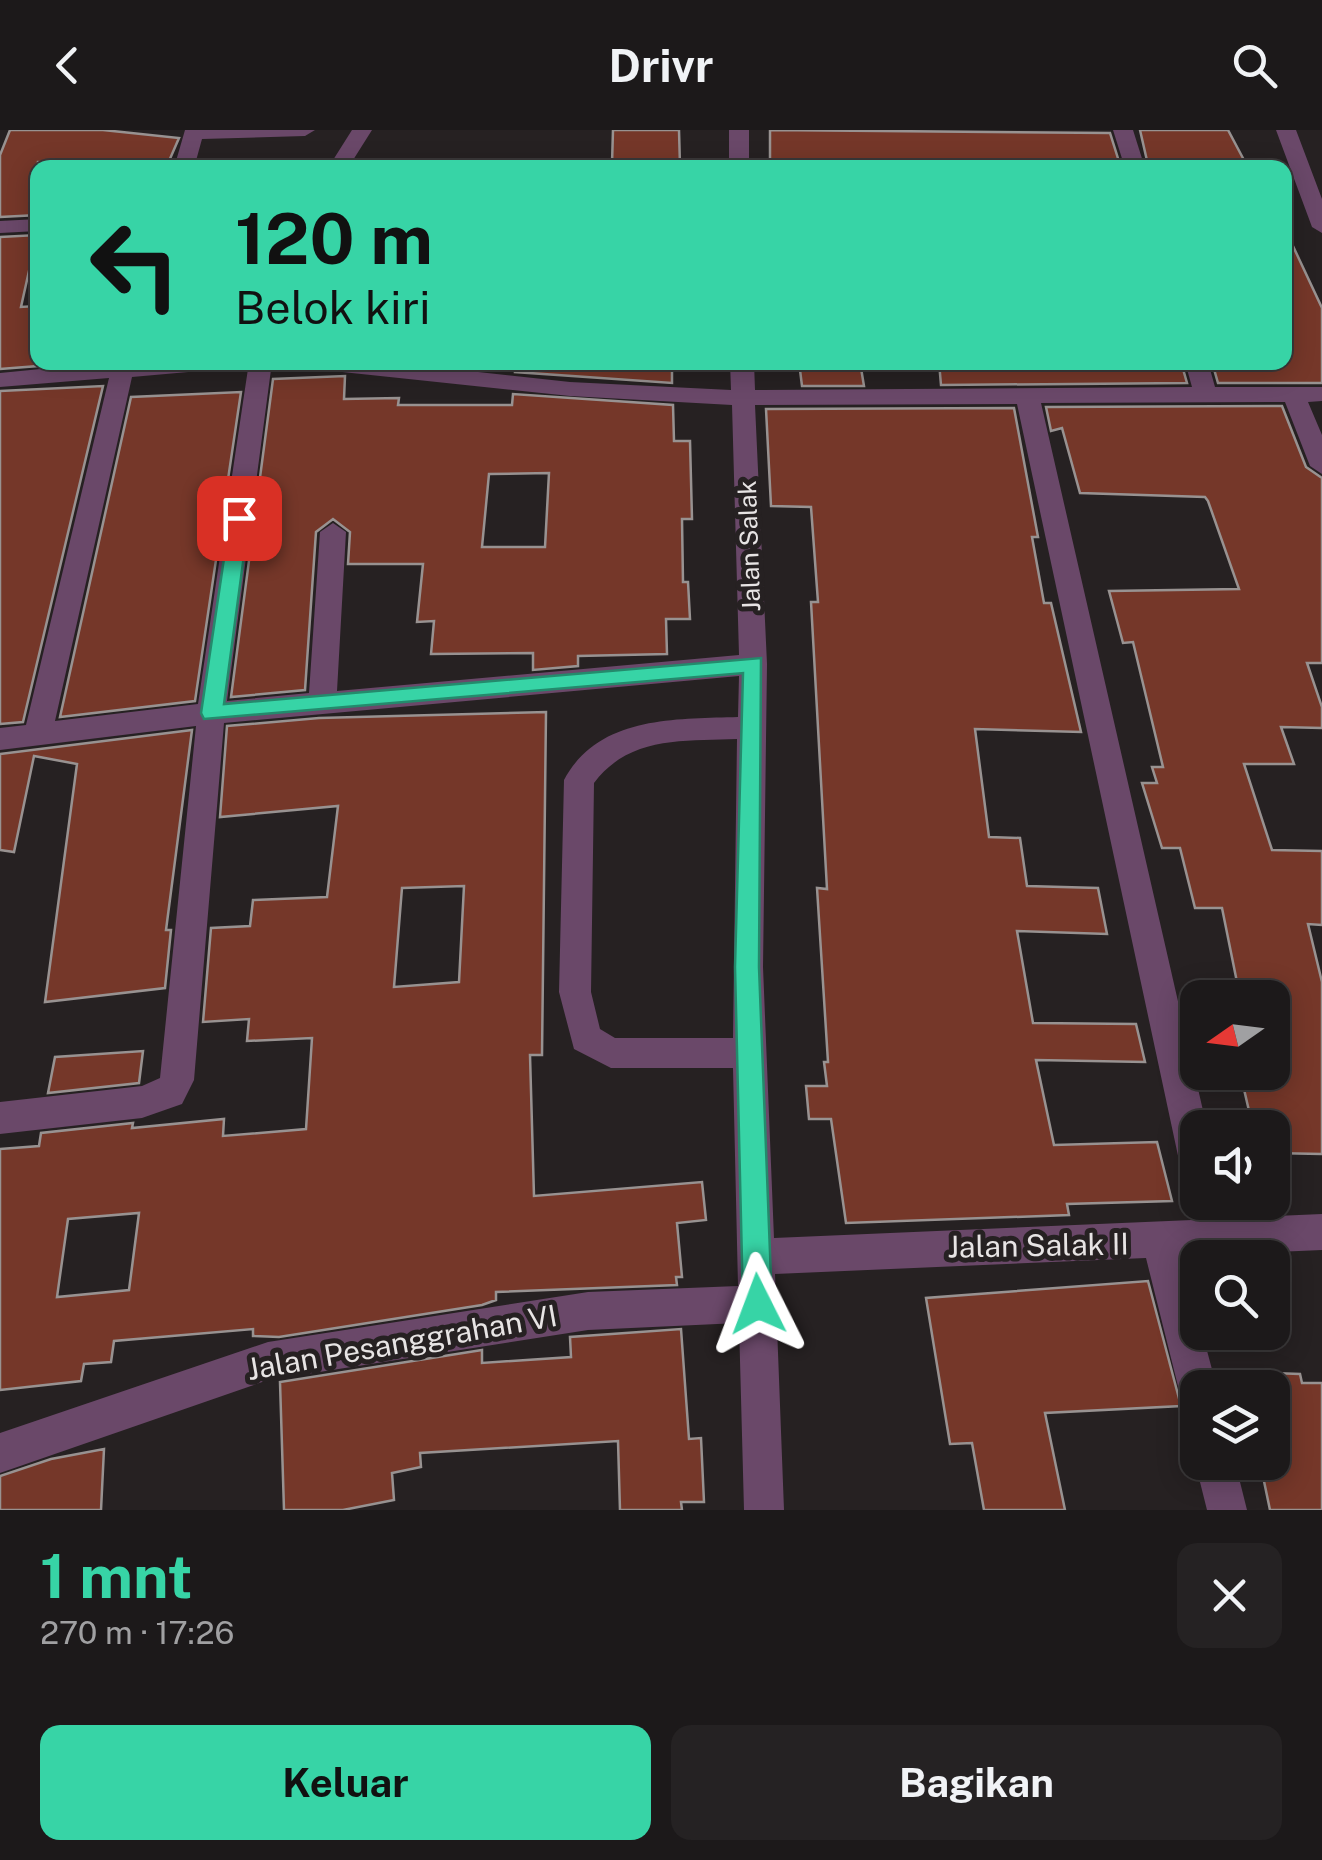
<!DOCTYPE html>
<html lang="id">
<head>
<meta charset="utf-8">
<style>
	body { margin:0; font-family:"Public Sans",sans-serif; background:#252223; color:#f1f3f6; height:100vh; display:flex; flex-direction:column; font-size:38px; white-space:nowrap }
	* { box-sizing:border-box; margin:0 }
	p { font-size:32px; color:#a0a0a2 }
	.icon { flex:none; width:55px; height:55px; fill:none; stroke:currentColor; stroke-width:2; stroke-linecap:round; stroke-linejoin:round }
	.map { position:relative; height:1380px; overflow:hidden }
	.panel { display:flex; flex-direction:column; background:#1c191a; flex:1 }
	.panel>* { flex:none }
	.banner { position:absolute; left:30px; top:30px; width:1262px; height:210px; border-radius:20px; box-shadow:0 5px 25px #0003,0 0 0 2px #3a3839; background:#37d4a6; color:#111; overflow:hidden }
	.needle { width:65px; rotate:256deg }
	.controls { position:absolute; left:1180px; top:850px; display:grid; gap:20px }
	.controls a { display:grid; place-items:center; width:110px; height:110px; border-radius:20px; background:#1c191a; box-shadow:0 5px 25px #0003,0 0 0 2px #3a3839; font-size:50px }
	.pin { position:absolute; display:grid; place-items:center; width:85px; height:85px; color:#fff; margin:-42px; border-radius:20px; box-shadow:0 5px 15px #0006 }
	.me { position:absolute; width:110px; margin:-55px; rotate:357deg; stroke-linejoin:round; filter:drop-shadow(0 0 8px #0008) }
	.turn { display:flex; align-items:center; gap:35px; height:210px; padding:0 40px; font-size:45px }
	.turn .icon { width:130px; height:130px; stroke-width:2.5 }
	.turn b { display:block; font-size:70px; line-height:85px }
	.round { display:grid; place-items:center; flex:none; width:105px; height:105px; border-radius:20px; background:#252223 }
	.headline { display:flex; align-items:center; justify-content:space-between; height:170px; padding:0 40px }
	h1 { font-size:60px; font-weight:700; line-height:75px; color:#37d4a6 }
	.primary-button { display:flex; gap:20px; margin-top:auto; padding:20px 40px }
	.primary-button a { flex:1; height:115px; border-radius:20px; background:#37d4a6; color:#111; font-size:40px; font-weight:700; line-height:115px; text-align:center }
	.primary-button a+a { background:#252223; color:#f1f3f6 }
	header { display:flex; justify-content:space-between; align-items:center; height:130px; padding:0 40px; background:#1c191a; font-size:45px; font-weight:700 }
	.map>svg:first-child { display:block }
	.building { fill:#753729; stroke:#989291; stroke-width:2.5; fill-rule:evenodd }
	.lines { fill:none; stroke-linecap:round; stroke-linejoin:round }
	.minor { fill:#6a4869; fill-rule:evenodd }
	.route { fill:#37d4a6; stroke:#248a6c; stroke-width:2.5 }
	.labels { text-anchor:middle; stroke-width:10; stroke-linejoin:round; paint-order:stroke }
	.street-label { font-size:25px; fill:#e7e4e4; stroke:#262122 }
	.near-street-label { font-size:30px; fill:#e7e4e4; stroke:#262122 }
</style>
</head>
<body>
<header><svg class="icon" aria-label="back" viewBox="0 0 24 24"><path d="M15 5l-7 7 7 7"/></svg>Drivr<svg class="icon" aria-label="search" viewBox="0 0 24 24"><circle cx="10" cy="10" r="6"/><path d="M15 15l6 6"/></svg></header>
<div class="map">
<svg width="1322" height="1380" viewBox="0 0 1322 1380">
	<rect width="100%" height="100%" fill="#262122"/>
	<path class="building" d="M10 0H103L179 8 166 38 38 32V85L0 87V25Z
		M613 0H679L680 36 612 34Z
		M770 0 1110 3 1121 38 770 29Z
		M1140 0H1228L1245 32 1148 35Z
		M1285 99 1322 178V253H1218L1212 232H1285Z
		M37 105 21 177 36 176 33 200H38V236L0 239V107Z
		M516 232H672V253L515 242Z
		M799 232H860L864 256H802Z
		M939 232H1181L1187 253 941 255Z
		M345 246 344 269 399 268 398 275H512L513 264 673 275 674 311H690L692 389H682L683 452H688L690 489H666L667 524 578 526V536L533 540V523L431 524 434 491 417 492 423 434H348L350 402 333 389 316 402 305 560 231 567 273 249ZM549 343 545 417H482L489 344Z
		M103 256 23 592 0 594V261Z
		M241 262 195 571 60 587 131 267Z
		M1282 276 1306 337 1322 348V533H1307L1322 577V598L1281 597 1294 634H1244L1272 720 1322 721V795L1308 794 1322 852V1024L1272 1023V998H1253L1240 942H1272V868L1240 867 1222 778H1195L1180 718H1162L1142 653H1157L1152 637H1163L1133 512 1123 513 1109 461 1239 459 1208 371 1205 367 1080 363 1062 298 1051 301 1046 277Z
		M1014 278 1038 407H1032L1044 473H1051L1081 602 975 599 989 707 1020 708 1027 756 1098 758 1107 804 1017 801 1033 893 1136 894 1145 932 1036 930 1054 1015 1157 1012 1172 1071 1067 1074 1069 1085 846 1093 831 989H809L806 956H827L824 932H828L817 758 827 759 811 472H818L811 377 771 376 766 279Z
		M546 582 542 925H530L534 1066 702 1052 706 1090 677 1093 682 1147H676L677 1155 496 1162V1170L482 1175 279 1207 253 1206V1199L114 1211 111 1232 84 1234 81 1251 0 1260V1019L39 1016 41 1003 133 993 132 998 224 989 223 1006 306 999 312 908 247 911 249 889 203 892 211 798 250 796 253 770 327 767 338 676 220 687 227 596 319 588ZM464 756 459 852 394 857 402 758ZM139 1083 129 1160 57 1167 68 1089Z
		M192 600 166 800H171L165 858 45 872 77 634 34 626 14 722 0 720V624Z
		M143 921 139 953 48 963 55 927Z
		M1148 1151 1181 1276 1045 1283 1065 1380H984L972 1313 950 1314 926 1168Z
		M681 1199 689 1309 701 1308 704 1372H681L682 1380H620L618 1311 420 1323 421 1337 392 1343 394 1370 343 1380H284L280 1252 482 1220V1233L571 1227 570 1207Z
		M1272 1243 1300 1244 1302 1253H1322V1380H1270L1260 1332H1272Z
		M104 1319 101 1380H0V1346L51 1329Z"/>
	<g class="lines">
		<path class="minor" d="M185 0H315L305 6 202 9 194 38H174Z
			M352 0H372L348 38H328Z
			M729 0H749V38H729Z
			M1113 0H1133L1145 38H1125Z
			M1276 0H1296L1322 69V103L1312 97Z
			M38 89V101L0 103V91Z
			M233 232 222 239 132 247 55 591 198 574 249 232H272L227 571 309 563 320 402 333 393 346 402 337 561 739 525 732 275 570 266 314 239 303 232H387L570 252 731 260 730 232H754L755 260 1192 257 1185 232H1208L1215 257H1322V271L1308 272 1322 305V344L1310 336 1285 272 1041 273 1207 998H1198V1052L1186 1047 1180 1035 1017 274 755 275 767 534 763 837 774 1108 1192 1090 1188 1072 1198 1058V1072H1224L1227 1088 1322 1084V1120L1183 1126 1198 1184V1202H1202L1217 1258H1198V1279L1184 1274 1179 1260 1146 1128 775 1144 784 1380H744L739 1193 588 1200 268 1250 0 1343V1303L268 1212 588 1162 738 1156 733 938H611L574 919 559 862 564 650C598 586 675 589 738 587L739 546 224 593 194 950 182 974 142 988 0 1004V972L142 956 160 948 196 596 0 620V598L26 595 109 248 0 257V243L112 232ZM737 609 733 908H615L600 899 591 862 594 653C629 606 684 611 737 609Z
			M1198 1326V1332H1235L1247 1380H1207L1195 1332Z"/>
	</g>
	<path class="route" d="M239 382 249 388 224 574 761 528 759 837 772 1174 768 1184 758 1188 747 1184 743 1174 735 837 743 543 204 589 201 583 230 388Z"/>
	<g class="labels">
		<g class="street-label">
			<text transform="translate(749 416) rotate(-92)" y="9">Jalan Salak</text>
		</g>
		<g class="near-street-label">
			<text transform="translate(1038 1116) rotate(-1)" y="10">Jalan Salak II</text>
			<text transform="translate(402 1213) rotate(-10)" y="10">Jalan Pesanggrahan VI</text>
		</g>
	</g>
</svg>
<div class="controls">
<a><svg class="needle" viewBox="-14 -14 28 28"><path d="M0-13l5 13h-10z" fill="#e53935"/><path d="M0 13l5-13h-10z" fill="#a0a0a2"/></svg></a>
<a><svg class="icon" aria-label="sound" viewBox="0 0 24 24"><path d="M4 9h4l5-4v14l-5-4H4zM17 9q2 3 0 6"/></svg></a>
<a><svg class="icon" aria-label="search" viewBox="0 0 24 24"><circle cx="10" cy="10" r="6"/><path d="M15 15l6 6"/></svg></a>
<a><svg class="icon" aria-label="layers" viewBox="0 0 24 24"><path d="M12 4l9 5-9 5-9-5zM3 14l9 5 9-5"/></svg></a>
</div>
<div class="pin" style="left:239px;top:388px;background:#d93025"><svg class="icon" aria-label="arrive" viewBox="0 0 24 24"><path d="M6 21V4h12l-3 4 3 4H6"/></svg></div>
<svg class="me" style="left:758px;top:1174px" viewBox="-20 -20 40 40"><path d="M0-17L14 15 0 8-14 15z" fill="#37d4a6" stroke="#fff" stroke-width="4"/></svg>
<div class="banner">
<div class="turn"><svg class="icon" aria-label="left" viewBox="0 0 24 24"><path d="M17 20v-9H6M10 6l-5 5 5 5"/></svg><div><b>120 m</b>Belok kiri</div></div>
</div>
</div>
<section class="panel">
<div class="headline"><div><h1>1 mnt</h1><p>270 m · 17:26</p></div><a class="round"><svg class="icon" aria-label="close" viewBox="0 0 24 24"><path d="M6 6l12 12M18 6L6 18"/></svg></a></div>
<div class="primary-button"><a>Keluar</a><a>Bagikan</a></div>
</section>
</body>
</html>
